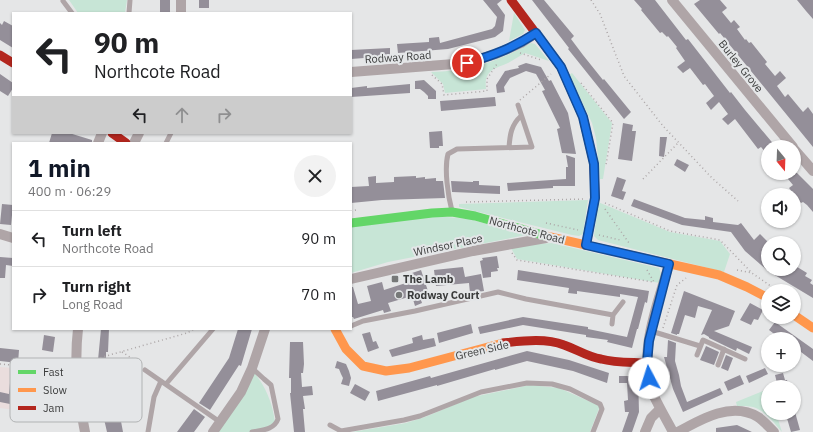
<!DOCTYPE html>
<html lang="en">
<head>
<meta charset="utf-8">
<style>
	body { margin:0; font-family:"IBM Plex Sans",sans-serif; background:#f2f2f2; color:#202124; height:100vh; display:flex; flex-direction:column; font-size:15px; white-space:nowrap }
	* { box-sizing:border-box; margin:0 }
	p { font-size:13px; color:#757577 }
	.icon { flex:none; width:22px; height:22px; fill:none; stroke:currentColor; stroke-width:2; stroke-linecap:round; stroke-linejoin:round }
	.map { position:relative; flex:1; overflow:hidden }
	.sheet { position:absolute; left:12px; top:142px; width:340px; height:188px; display:flex; flex-direction:column; background:#fff; border-radius:0px; box-shadow:0 1px 3px #0004 }
	.sheet>* { flex:none }
	.hud { position:absolute; left:12px; top:12px; width:340px; height:122px; border-radius:0px; box-shadow:0 1px 3px #0004; background:#fff; color:#202124; overflow:hidden }
	.needle { width:26px; rotate:161deg }
	.tools { position:absolute; left:761px; top:140px; display:grid; gap:8px }
	.tools a { display:grid; place-items:center; width:40px; height:40px; border-radius:50%; background:#fff; box-shadow:0 1px 3px #0004; font-size:20px }
	.pin { position:absolute; display:grid; place-items:center; width:34px; height:34px; color:#fff; margin:-17px; border:2px solid #fff; border-radius:50%; box-shadow:0 1px 4px #0007 }
	.me { position:absolute; width:44px; margin:-22px; rotate:355deg; stroke-linejoin:round; filter:drop-shadow(0 0 3px #0008) }
	.turn { display:flex; align-items:center; gap:14px; height:84px; padding:0 16px; font-size:18px }
	.turn .icon { width:52px; height:52px; stroke-width:2.5 }
	.turn b { display:block; font-size:28px; line-height:34px }
	.lanes { display:flex; align-items:center; height:38px; padding:0 16px; background:#0003; justify-content:center; gap:20px; direction:ltr }
	.lanes .off { opacity:.35 }
	.round { display:grid; place-items:center; flex:none; width:42px; height:42px; border-radius:21px; background:#f2f2f2 }
	.headline { display:flex; align-items:center; justify-content:space-between; height:68px; padding:0 16px }
	h1 { font-size:24px; font-weight:700; line-height:30px; color:#111827 }
	ul { padding:0; list-style:none }
	li { display:flex; align-items:center; gap:12px; height:56px; padding:0 16px; border-top:1px solid #e0e0e0 }
	li div { flex:1 }
	li b { display:block; font-size:15px }
	li em { font-style:normal }
	.map>svg:first-child { display:block }
	.education { fill:#eadddd }
	.green { fill:#c7e5d6 }
	.building { fill:#948f99 }
	.lines { fill:none; stroke-linecap:round; stroke-linejoin:round }
	.path { stroke:#aca6a7; stroke-width:1.5; stroke-dasharray:1 3; stroke-linecap:butt }
	.lane { stroke:#afa5a7; stroke-width:5 }
	.street { stroke:#afa5a7; stroke-width:10 }
	.fast { stroke:#63d668; stroke-width:9 }
	.slow { stroke:#ff974d; stroke-width:9 }
	.jam { stroke:#b3261e; stroke-width:9 }
	.route-casing { stroke:#114b97; stroke-width:10 }
	.route { stroke:#1a73e8; stroke-width:7 }
	.poi-dot { fill:#767878; stroke:#e4e6e8; stroke-width:1.5 }
	.labels { text-anchor:middle; stroke-width:4; stroke-linejoin:round; paint-order:stroke }
	.street-label { font-size:11px; fill:#3b3c3c; stroke:#e4e6e8 }
	.poi-label { font-size:11px; font-weight:bold; fill:#3b3c3c; stroke:#e4e6e8; text-anchor:start }
	.key { fill:#e4e6e8; stroke:#b1b3b4; stroke-width:1 }
	.key-label { font-size:11px; fill:#3b3c3c }
</style>
</head>
<body>
<div class="map">
<svg width="813" height="432" viewBox="0 0 813 432">
	<rect width="100%" height="100%" fill="#e5e6e7"/>
	<path class="education" d="M0 367 36 370 69 381 70 401 74 416 35 413 0 408Z"/>
	<path class="green" d="M69 0H127L125 13H78Z
		M514 13 525 30 523 34 509 41Z
		M531 43 535 44 549 61 525 53C519 56 514 60 508 63 494 69 484 70 486 89L445 93 443 84 431 72C470 71 497 62 531 43Z
		M572 73 612 123 603 179H600L596 138 592 123 569 75Z
		M588 200 583 234 579 236 572 235 459 207V204Z
		M598 202 670 232 720 241 730 254 724 272 598 240 594 236Z
		M436 216 469 219 526 235 388 262 351 273V226Z
		M552 243 659 268 662 277 660 283 517 259 511 248 538 244Z
		M254 372C266 388 272 401 275 422L267 427 262 432H218Z
		M530 385 559 388 600 406 590 432H352L406 423 425 417 473 397Z
		M763 391 768 394V413H776L782 432C774 423 766 411 753 407 749 406 742 406 737 406L736 402Z"/>
	<path class="building" d="M160 0H170V13H160Z
		M199 0H209V8H199Z
		M483 0H502L497 4 505 15 503 31 495 37 448 49 398 53 397 44 429 42V38L439 37 440 43 492 29 495 26 497 17Z
		M532 0H544L574 36 571 39 583 55 603 80 604 79 631 112 624 119 568 49 569 48Z
		M634 0H655L686 40 688 39 730 93 731 92 745 110 776 147H768V155L761 147 758 149 735 119 728 125 722 119 728 114 719 102 711 110 706 103 714 96 705 84 703 85 690 68 683 73 677 67 685 61 676 48 677 47 668 36 667 37 662 32 660 33 641 10 642 9Z
		M700 0H720L727 8 722 12 731 23 734 20 740 27 737 29 745 40 746 39 749 43 751 42 767 62 765 64 775 76 780 71 786 78 777 86 785 97 788 94 803 112 808 107 813 114V147L720 33 719 34 694 4Z
		M797 0H813V19L806 11Z
		M4 21 13 26V48L0 40V23L2 25Z
		M390 48V56L351 59V50Z
		M526 63 541 67 549 81 551 80 568 113 576 154 562 153 557 129 560 128 542 91 545 90 536 74 526 71 510 78 504 87 505 92 497 93 496 85 505 71 519 68 518 66Z
		M0 74 13 83V88L8 96 0 91Z
		M424 80 436 91V99H428V96L424 92 420 89H415V81Z
		M410 84V93L351 97V88L367 86V88Z
		M495 97 496 106 441 111 440 101Z
		M623 123 633 125 632 131H636L632 161 618 159Z
		M442 131 443 146H439V148H430L429 132Z
		M52 133H69L92 140V143H49Z
		M660 137H667L664 157 659 156Z
		M566 155 575 158V186H553V188L508 191 507 183 566 179V167H568Z
		M677 159 689 165 685 172 674 165Z
		M783 173H797L813 189V212L807 205 803 202 801 203 789 188 793 185Z
		M376 176V183L394 182V177L416 176V178L425 177V179L436 178V181H443L445 198 382 200 351 203V187L369 186 368 177Z
		M617 177 626 180 622 191 626 192 623 200 611 196Z
		M451 181 473 182V181H479V185L500 186V194L452 192Z
		M634 199 685 218 705 220V216L713 218V222L738 225 741 223 754 240 760 234 768 242V269H794V265L807 273 805 276 812 280 810 283 813 285V298L768 271 745 251 731 232 682 225 631 206Z
		M2 204 13 205 11 225 0 224Z
		M497 256 499 268H497L498 271 491 272V277L483 278 480 261 483 260 482 258Z
		M0 257 13 258V266L6 265 5 278H0Z
		M463 267 465 277 481 274 484 291 470 293 469 283 436 286 434 270Z
		M421 270 430 297 421 300 422 303 415 306 412 296 388 303 391 311 384 313 383 310 354 319 353 317H351V287H353L358 304 371 301 367 286 382 282 384 290 409 282 406 275Z
		M518 270 649 291 647 303 645 302 638 329H637L632 348 607 342 608 340 586 337V335L523 325 480 334 478 327 523 317 588 327V329L627 337 638 297 620 294V297L577 291V294L568 293 569 288 517 280Z
		M684 291 735 311 729 326 714 331 752 347 749 354 737 348 736 351 709 338V337L704 334 701 335 712 310 698 306 695 318 685 315 679 334H677V335L671 333Z
		M750 303 763 310 758 320 754 319 751 325 740 320Z
		M775 322 813 349V361L801 352V353L794 348V339H781L769 330Z
		M471 324 473 333 439 343 437 333Z
		M101 329H109L108 352H106V394H109L112 410 116 409 118 417 120 416 123 432H107L98 393H96V360H98Z
		M238 329H252L241 366 239 365 210 410 199 403 229 358Z
		M370 332 373 342 376 341 379 348 368 352 362 334Z
		M44 335 55 337 53 352 42 350Z
		M422 335 423 340 434 338 436 346 392 357 389 350 413 343 412 338Z
		M668 340 676 343 675 361 679 375 681 386 687 402 720 388 723 394 683 412 673 389 664 357H667Z
		M290 342H303L304 364 303 373H301L302 387 312 386 313 395 303 396 305 409H303L305 432H294L290 393H291V378H289Z
		M706 346 719 352 714 365 700 360Z
		M0 348 19 350 18 363 0 361Z
		M527 351 569 360 609 373 607 383 573 371 527 361 495 370V369L437 386V385L378 401 376 391 430 376 431 378Z
		M726 355 733 358 728 371 721 368Z
		M337 361 346 364 349 371 351 378 349 386 341 384 343 378 341 374 339 369 335 368Z
		M765 368 768 374 749 383 746 376Z
		M783 373 785 380H787L789 387H778L775 375Z
		M631 375H638L639 412 632 432H622L629 412H625L624 401 628 400 627 383H619V376H631Z
		M740 375 744 384 728 391 724 382Z
		M10 383 20 384 19 388 43 392 41 405 15 401V405L0 402V392L9 394Z
		M355 384 370 392 365 401 350 393Z
		M194 409 205 417 194 432H177Z
		M795 412 800 430 791 432 786 415Z
		M737 425 752 432H716V428Z"/>
	<g class="lines">
		<path class="path" d="M591 0 600 14 624 76 663 126 712 178 738 201
			M520 53 541 60
			M432 75 442 84 444 95 487 91V79L497 64
			M581 83 613 123 606 165
			M520 100 551 74
			M643 179 679 142
			M466 202 584 199
			M605 203 670 231 720 240 752 273 772 287
			M605 209 629 243
			M351 211 356 210
			M546 223 578 230
			M599 235 620 240
			M512 253 517 260 653 282
			M647 270 654 282
			M737 270 752 273
			M794 301 800 305
			M663 328 677 285 686 278
			M122 352 141 364
			M85 362 187 333 194 329
			M0 364 50 368 58 365"/>
		<path class="lane" d="M63 1 72 13
			M129 13 130 0
			M166 143 171 133
			M509 147C510 135 511 125 521 116
			M452 211C448 196 444 169 448 154L457 149 532 147 518 105
			M612 324 613 315
			M351 326 363 321 415 311 498 292 526 299 613 315 623 302
			M651 331 700 346
			M697 355 703 340 745 359
			M718 365 724 349
			M145 370 220 422
			M166 384 213 329
			M330 425 341 431 404 420 420 416 481 392 527 383 552 384 570 389 600 404 602 409 593 432
			M148 432 154 397 161 381
			M252 432C262 430 274 430 278 419L271 385 264 379 252 368"/>
		<path class="street" d="M672 0 793 147
			M181 13V0
			M351 72 467 63 496 54 521 43 536 33
			M98 143 102 133
			M134 143 139 133
			M794 149 813 171
			M0 234 13 238
			M669 264C658 304 637 352 653 394 659 407 666 419 673 432
			M351 279 473 251 546 238
			M78 329C74 363 78 399 85 432
			M213 432 241 392 252 368 265 329
			M645 432 651 418 660 409
			M678 432C701 419 732 401 758 417 764 421 769 427 774 432"/>
		<path class="fast" d="M351 223 432 213 452 212 475 216 546 236"/>
		<path class="slow" d="M546 236 719 275 747 287 768 298
			M794 315 813 328
			M335 329 346 349 363 366 386 371 409 368 503 343"/>
		<path class="jam" d="M511 0 561 67 583 117 594 164 595 198 586 245
			M0 55 13 63
			M112 133 126 143
			M503 343C523 341 545 338 564 345 576 349 588 357 601 359 616 363 632 362 647 363"/>
	</g>
	<g class="lines">
		<defs>
			<path id="route" d="M467 63C494 55 513 48 536 33L561 67 583 117 594 164 595 198 586 245 669 264 649 341 647 363 649 378"/>
		</defs>
		<use href="#route" class="route-casing"/>
		<use href="#route" class="route"/>
	</g>
	<g class="poi-dot">
		<rect x="391" y="275" width="8" height="8" rx="2"/>
		<circle cx="399" cy="295" r="4"/>
	</g>
	<g class="labels">
		<g class="street-label">
			<text transform="translate(398 57) rotate(-4)" y="4">Rodway Road</text>
			<text transform="translate(741 66) rotate(51)" y="4">Burley Grove</text>
			<text transform="translate(527 230) rotate(15)" y="4">Northcote Road</text>
			<text transform="translate(448 245) rotate(-12)" y="4">Windsor Place</text>
			<text transform="translate(482 350) rotate(-13)" y="4">Green Side</text>
		</g>
		<g class="poi-label">
			<text x="403" y="283">The Lamb</text>
			<text x="407" y="299">Rodway Court</text>
		</g>
	</g>
	<rect x="10" y="358" width="132" height="64" rx="6" class="key"/>
	<rect x="18" y="370" width="18" height="4" fill="#63d668"/>
	<rect x="18" y="388" width="18" height="4" fill="#ff974d"/>
	<rect x="18" y="406" width="18" height="4" fill="#b3261e"/>
	<g class="key-label">
		<text x="43" y="376">Fast</text>
		<text x="43" y="394">Slow</text>
		<text x="43" y="412">Jam</text>
	</g>
</svg>
<div class="tools">
<a><svg class="needle" viewBox="-14 -14 28 28"><path d="M0-13l5 13h-10z" fill="#e53935"/><path d="M0 13l5-13h-10z" fill="#757577"/></svg></a>
<a><svg class="icon" aria-label="sound" viewBox="0 0 24 24"><path d="M4 9h4l5-4v14l-5-4H4zM17 9q2 3 0 6"/></svg></a>
<a><svg class="icon" aria-label="search" viewBox="0 0 24 24"><circle cx="10" cy="10" r="6"/><path d="M15 15l6 6"/></svg></a>
<a><svg class="icon" aria-label="layers" viewBox="0 0 24 24"><path d="M12 4l9 5-9 5-9-5zM3 14l9 5 9-5"/></svg></a>
<a>+</a>
<a>−</a>
</div>
<div class="pin" style="left:467px;top:63px;background:#d93025"><svg class="icon" aria-label="arrive" viewBox="0 0 24 24"><path d="M6 21V4h12l-3 4 3 4H6"/></svg></div>
<svg class="me" style="left:649px;top:378px" viewBox="-20 -20 40 40"><circle r="19" fill="#fff"/><path d="M0-13L10 11 0 6-10 11z" fill="#1a73e8"/></svg>
<div class="hud">
<div class="turn"><svg class="icon" aria-label="left" viewBox="0 0 24 24"><path d="M17 20v-9H6M10 6l-5 5 5 5"/></svg><div><b>90 m</b>Northcote Road</div></div>
<div class="lanes"><svg class="icon" aria-label="left" viewBox="0 0 24 24"><path d="M17 20v-9H6M10 6l-5 5 5 5"/></svg><svg class="icon off" aria-label="ahead" viewBox="0 0 24 24"><path d="M12 20V5M6 11l6-6 6 6"/></svg><svg class="icon off" aria-label="right" viewBox="0 0 24 24"><path d="M7 20v-9h11M14 6l5 5-5 5"/></svg></div>
</div>
<section class="sheet">
<div class="headline"><div><h1>1 min</h1><p>400 m · 06:29</p></div><a class="round"><svg class="icon" aria-label="close" viewBox="0 0 24 24"><path d="M6 6l12 12M18 6L6 18"/></svg></a></div>
<ul>
<li><svg class="icon" aria-label="left" viewBox="0 0 24 24"><path d="M17 20v-9H6M10 6l-5 5 5 5"/></svg><div><b>Turn left</b><p>Northcote Road</p></div><em>90 m</em></li>
<li><svg class="icon" aria-label="right" viewBox="0 0 24 24"><path d="M7 20v-9h11M14 6l5 5-5 5"/></svg><div><b>Turn right</b><p>Long Road</p></div><em>70 m</em></li>
</ul>
</section>
</div>
</body>
</html>
